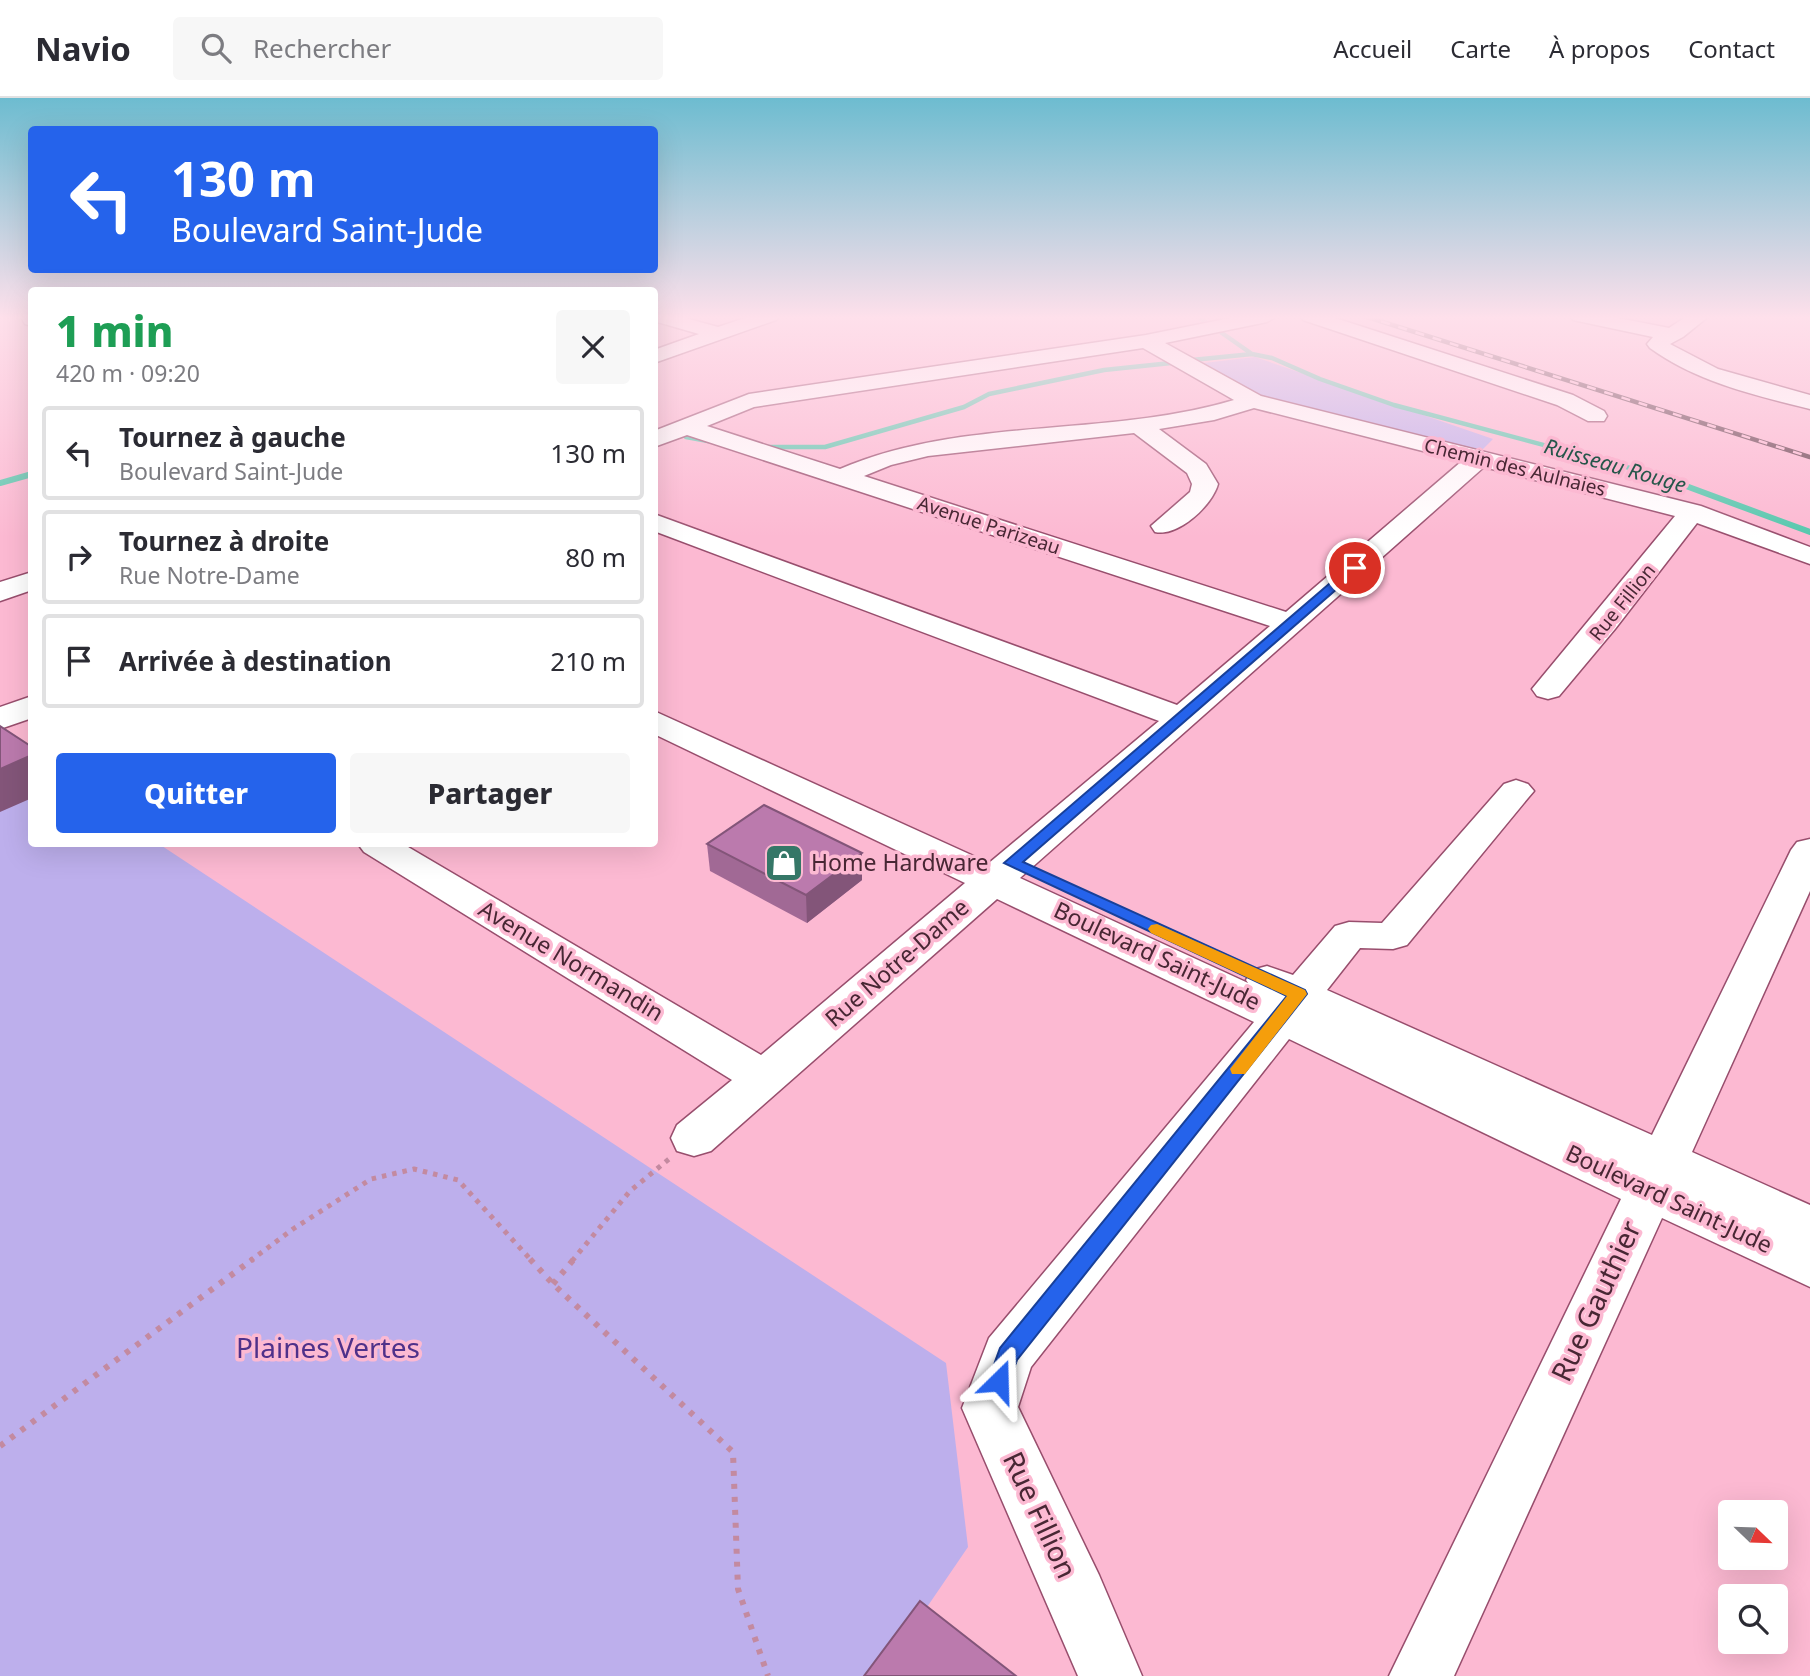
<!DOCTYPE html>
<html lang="fr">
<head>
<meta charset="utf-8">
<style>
	body { margin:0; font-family:"Noto Sans",sans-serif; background:#f7f7f7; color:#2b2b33; height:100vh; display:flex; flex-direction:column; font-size:26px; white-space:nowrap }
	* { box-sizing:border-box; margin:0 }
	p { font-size:23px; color:#7c7c81 }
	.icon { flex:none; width:38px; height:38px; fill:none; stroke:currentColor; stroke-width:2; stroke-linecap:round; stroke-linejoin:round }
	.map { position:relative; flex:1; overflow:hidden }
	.details { position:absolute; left:28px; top:189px; width:630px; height:560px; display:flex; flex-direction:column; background:#fff; border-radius:7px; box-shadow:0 7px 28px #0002 }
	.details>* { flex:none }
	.top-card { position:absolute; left:28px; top:28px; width:630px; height:147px; border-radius:7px; box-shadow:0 7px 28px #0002; background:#2563eb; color:#fff; overflow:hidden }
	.needle { width:46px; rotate:113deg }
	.tools { position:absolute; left:1718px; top:1402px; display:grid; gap:14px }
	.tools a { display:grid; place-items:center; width:70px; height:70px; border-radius:7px; background:#fff; box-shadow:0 7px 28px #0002; font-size:35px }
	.pin { position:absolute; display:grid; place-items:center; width:60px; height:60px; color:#fff; margin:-30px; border:4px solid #fff; border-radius:50%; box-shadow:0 2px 7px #0007 }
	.me { position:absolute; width:77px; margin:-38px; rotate:22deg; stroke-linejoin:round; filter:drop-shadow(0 0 5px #0008) }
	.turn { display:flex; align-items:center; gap:24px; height:147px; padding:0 28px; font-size:32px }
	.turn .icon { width:91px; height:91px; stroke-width:2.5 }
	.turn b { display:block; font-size:49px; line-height:60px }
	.round { display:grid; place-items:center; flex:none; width:74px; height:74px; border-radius:7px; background:#f7f7f7 }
	.headline { display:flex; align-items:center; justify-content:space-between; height:119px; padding:0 28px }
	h1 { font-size:42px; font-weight:800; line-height:52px; color:#1e9e55 }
	.primary-button { display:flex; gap:14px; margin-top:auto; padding:14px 28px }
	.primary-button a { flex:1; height:80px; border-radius:7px; background:#2563eb; color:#fff; font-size:28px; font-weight:800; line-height:80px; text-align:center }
	.primary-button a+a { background:#f7f7f7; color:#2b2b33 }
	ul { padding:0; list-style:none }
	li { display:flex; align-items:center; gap:21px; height:94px; margin:0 14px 10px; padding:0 14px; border:4px solid #e1e1e2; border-radius:7px }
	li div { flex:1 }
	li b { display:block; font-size:26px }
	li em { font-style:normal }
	header { display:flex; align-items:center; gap:42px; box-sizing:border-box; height:98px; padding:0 35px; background:#fff; border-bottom:2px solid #e1e1e2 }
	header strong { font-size:33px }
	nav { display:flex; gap:38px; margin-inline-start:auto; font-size:24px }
	.search { width:490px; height:63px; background:#f7f7f7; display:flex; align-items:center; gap:18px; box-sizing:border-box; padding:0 24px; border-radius:7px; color:#7c7c81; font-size:26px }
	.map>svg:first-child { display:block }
	.green { fill:#bdafec }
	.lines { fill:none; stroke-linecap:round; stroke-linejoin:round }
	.stream-far1 { stroke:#55c8ad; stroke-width:4.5 }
	.stream { stroke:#55c8ad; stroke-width:6 }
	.minor-casing { stroke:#984e6d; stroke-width:3 }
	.path-far1 { stroke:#c38aa0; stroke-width:5; stroke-dasharray:4.5 6; stroke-linecap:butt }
	.path { stroke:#c38aa0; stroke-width:6; stroke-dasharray:5 8; stroke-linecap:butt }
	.minor { fill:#fff; fill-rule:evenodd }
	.rail-casing { stroke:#653e4d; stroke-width:4.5 }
	.rail { stroke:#fcb9d2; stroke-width:2.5; stroke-dasharray:9; stroke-linecap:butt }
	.wall { fill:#a16995 }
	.shaded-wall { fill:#835579 }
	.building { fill:#bb7aad; stroke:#835579; stroke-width:2 }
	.route { fill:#2563eb; stroke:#184099; stroke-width:2 }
	.slow { fill:#f59e0b }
	.labels { text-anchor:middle; stroke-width:7; stroke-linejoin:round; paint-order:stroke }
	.far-street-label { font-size:19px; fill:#482734; stroke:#fcb9d2 }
	.far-water-label { font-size:21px; font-style:italic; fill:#26564a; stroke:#fcb9d2 }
	.poi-label { font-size:23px; fill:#482734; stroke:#fcb9d2; text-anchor:start }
	.street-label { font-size:23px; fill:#482734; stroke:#fcb9d2 }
	.near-street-label { font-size:28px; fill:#482734; stroke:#fcb9d2 }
	.near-park-label { font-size:28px; fill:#4f318a; stroke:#fcb9d2 }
</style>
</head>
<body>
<header>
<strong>Navio</strong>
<div class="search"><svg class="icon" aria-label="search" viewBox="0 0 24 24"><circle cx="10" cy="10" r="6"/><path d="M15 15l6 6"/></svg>Rechercher</div>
<nav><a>Accueil</a><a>Carte</a><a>À propos</a><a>Contact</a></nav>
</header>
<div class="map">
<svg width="1810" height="1578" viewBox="0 0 1810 1578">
	<rect width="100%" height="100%" fill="#fcb9d2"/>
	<path class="green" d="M1255 259 1493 341 1479 355 1253 303 1187 267Z
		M0 641 31 662 32 746H159L946 1265 968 1449 880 1578H0Z"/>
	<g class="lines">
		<path class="stream-far1" d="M1197 218 1210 227
			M1222 235 1252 256 1272 260 1320 281 1394 307 1656 377
			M1192 262 1252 256
			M686 339 708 343
			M767 349H825L964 309 989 296 1104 272 1171 265
			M28 377 32 376"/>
		<path class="stream" d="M1651 375 1810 434
			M0 385 32 376"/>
		<defs>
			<path id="minor" d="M20 218H32V228L25 226Z
				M654 218H678L718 229 751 218H779L776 222 654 265V252L699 236 654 223Z
				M1240 218H1277L1267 224 1165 245 1261 298 1701 408 1810 449V466L1697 425 1615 531 1559 598 1548 601 1537 598 1532 591 1675 418 1484 369 1020 780 1248 885 1246 882 1252 872 1267 868 1293 877 1335 828 1349 824 1382 825 1504 686 1516 682 1528 686 1534 693 1528 700 1407 847 1393 851 1360 850 1327 892 1652 1037 1791 752 1797 744 1810 741V793L1692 1054 1810 1107V1189L1662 1120 1454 1578H1389L1621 1101 1289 941 1031 1269 1018 1309 1099 1477 1142 1578H1078L962 1310 989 1240 1254 924 997 801 711 1053 694 1058 677 1053 671 1040 677 1027 732 982 364 754 358 746H403L761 957 965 785 654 636V613L989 765 1159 623 654 433V416L1177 607 1270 528 687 337 654 349V333L749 296 1146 237ZM1143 250 1234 302C1107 340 963 318 840 371L707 328 754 309ZM1254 310 1462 363 1286 514 864 378 891 367 928 358 1134 335 1187 375 1192 386 1190 394 1151 428 1155 434C1178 439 1212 408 1218 386L1206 366 1159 331 1214 322Z
				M1300 218H1329L1573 297 1604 313 1607 318 1604 323H1588L1557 307 1303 222Z
				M1570 218H1608L1669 230 1687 218H1709L1683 239 1670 246 1718 271 1810 297V311C1754 297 1697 284 1650 250L1647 246 1653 239 1573 222Z
				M32 474V492L0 503V484Z
				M32 598V620L0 631V609Z"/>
		</defs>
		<use href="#minor" class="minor-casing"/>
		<path class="path-far1" d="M250 1163 293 1131 371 1081 414 1071 458 1082 532 1163
			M572 1163 630 1093 669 1061"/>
		<path class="path" d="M530 1161 553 1186 733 1354 738 1491 768 1578
			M553 1186 574 1161
			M0 1348 253 1161"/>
		<use href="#minor" class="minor"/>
		<defs>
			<path id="rail" d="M1364 218 1810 359"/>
		</defs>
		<use href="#rail" class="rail-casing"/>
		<use href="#rail" class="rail"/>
	</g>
	<path class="wall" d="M707 746 862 755V782L807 825 710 773Z"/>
	<path class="shaded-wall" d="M32 657V700L0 714V671Z
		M862 755V782L807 825 806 797Z"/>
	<path class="building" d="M0 628 32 649V657L0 671Z
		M764 707 862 755 806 797 707 746Z
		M920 1503 1016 1578H864Z"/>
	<linearGradient id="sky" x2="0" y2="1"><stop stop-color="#6dbcd0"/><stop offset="0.5" stop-color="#fee0eb"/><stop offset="1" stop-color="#fee0eb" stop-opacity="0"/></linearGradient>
	<rect width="1810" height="439" fill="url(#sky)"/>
	<path class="route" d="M1351 467 1361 470 1023 764 1305 892 1307 896 1017 1262 1007 1291 999 1294 991 1291 988 1283 1000 1250 1287 898 1004 765Z"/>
	<path class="slow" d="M1157 826 1305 892 1307 896 1245 976H1232L1230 971 1287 898 1151 835 1148 831 1151 827Z"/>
	<defs>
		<symbol id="shop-square" viewBox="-11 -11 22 22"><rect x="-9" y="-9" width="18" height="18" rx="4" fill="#357767" stroke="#fcb9d2"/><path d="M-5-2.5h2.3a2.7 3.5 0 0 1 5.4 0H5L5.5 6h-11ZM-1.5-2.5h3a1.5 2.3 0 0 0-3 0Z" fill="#fff"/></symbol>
	</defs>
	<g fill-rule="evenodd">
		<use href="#shop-square" x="762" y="743" width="44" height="44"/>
	</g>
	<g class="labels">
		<g class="far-street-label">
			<text transform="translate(1515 369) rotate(14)" y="7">Chemin des Aulnaies</text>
			<text transform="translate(989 427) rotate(18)" y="7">Avenue Parizeau</text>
			<text transform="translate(1622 504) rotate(-51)" y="7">Rue Fillion</text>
		</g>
		<g class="far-water-label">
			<text transform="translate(1615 368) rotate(16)" y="7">Ruisseau Rouge</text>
		</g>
		<g class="poi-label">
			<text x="811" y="773">Home Hardware</text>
		</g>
		<g class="street-label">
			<text transform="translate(1157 858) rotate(25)" y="8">Boulevard Saint-Jude</text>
			<text transform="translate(571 863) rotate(31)" y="8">Avenue Normandin</text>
			<text transform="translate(897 865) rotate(-41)" y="8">Rue Notre-Dame</text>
			<text transform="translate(1669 1101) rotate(25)" y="8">Boulevard Saint-Jude</text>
		</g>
		<g class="near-street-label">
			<text transform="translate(1596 1203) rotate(-65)" y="10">Rue Gauthier</text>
			<text transform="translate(1040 1417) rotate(65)" y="10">Rue Fillion</text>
		</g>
		<g class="near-park-label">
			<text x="328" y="1260">Plaines Vertes</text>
		</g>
	</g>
</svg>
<div class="tools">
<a><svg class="needle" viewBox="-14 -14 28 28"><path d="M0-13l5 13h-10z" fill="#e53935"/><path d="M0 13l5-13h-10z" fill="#7c7c81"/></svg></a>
<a><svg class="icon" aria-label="search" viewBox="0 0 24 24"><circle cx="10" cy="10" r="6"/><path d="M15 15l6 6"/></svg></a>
</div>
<div class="pin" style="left:1355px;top:470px;background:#d93025"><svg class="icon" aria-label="arrive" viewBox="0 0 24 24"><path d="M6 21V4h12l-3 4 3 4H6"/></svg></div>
<svg class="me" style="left:999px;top:1283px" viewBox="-20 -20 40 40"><path d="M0-17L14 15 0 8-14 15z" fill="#2563eb" stroke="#fff" stroke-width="4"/></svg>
<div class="top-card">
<div class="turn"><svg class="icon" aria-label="left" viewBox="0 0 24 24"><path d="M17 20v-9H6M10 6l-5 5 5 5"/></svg><div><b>130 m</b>Boulevard Saint-Jude</div></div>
</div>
<section class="details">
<div class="headline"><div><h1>1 min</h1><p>420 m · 09:20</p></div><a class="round"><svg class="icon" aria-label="close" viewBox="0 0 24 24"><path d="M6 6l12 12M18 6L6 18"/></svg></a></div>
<ul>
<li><svg class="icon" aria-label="left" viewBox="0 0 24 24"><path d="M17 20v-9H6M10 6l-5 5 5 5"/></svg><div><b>Tournez à gauche</b><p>Boulevard Saint-Jude</p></div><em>130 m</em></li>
<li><svg class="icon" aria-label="right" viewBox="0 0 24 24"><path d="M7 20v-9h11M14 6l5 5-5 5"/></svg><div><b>Tournez à droite</b><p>Rue Notre-Dame</p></div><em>80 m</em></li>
<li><svg class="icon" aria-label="arrive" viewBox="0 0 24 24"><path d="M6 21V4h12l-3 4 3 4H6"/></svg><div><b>Arrivée à destination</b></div><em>210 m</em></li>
</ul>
<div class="primary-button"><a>Quitter</a><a>Partager</a></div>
</section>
</div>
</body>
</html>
